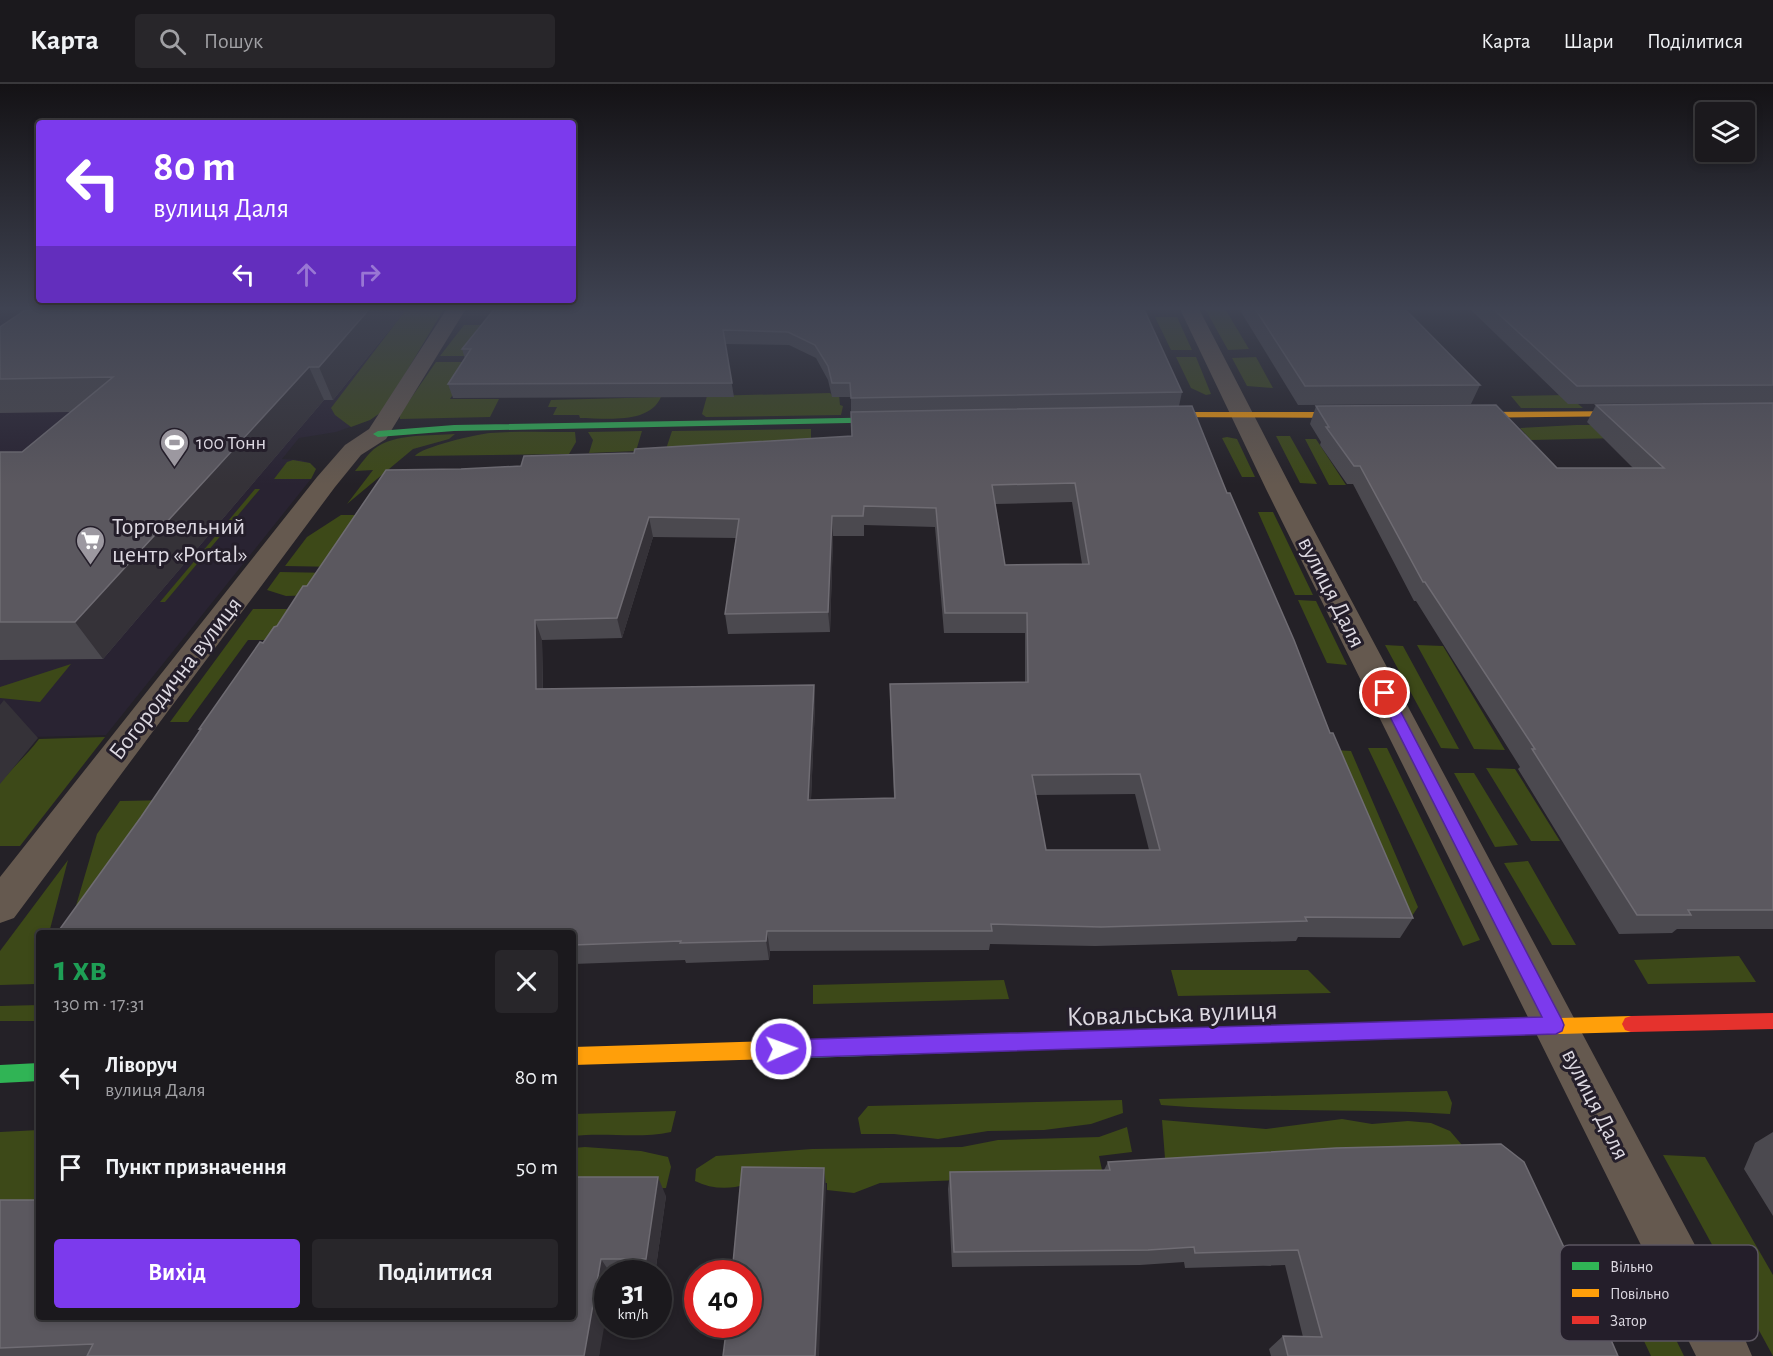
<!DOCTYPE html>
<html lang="uk">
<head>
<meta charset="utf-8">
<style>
	body { margin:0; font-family:"Alegreya Sans",sans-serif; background:#28262a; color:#f1f3f6; height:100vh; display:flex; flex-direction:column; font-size:22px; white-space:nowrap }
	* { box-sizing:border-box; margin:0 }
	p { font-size:20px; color:#a0a0a4 }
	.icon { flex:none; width:33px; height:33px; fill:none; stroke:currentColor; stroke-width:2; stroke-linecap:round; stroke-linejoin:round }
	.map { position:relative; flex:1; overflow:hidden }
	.panel { position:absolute; left:36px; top:846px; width:540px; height:390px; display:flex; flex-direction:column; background:#1b191d; border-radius:6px; box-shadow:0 3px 9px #0003,0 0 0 2px #39383b }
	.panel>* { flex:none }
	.guide { position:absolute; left:36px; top:36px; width:540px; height:183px; border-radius:6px; box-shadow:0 3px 9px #0003,0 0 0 2px #39383b; background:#7c3aed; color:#fff; overflow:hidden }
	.controls { position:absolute; left:1695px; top:18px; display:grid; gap:12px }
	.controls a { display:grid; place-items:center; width:60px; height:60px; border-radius:6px; background:#1b191d; box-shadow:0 3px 9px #0003,0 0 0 2px #39383b; font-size:30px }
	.speed { position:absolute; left:594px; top:1176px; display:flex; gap:12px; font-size:30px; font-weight:700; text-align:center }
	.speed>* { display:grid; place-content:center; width:78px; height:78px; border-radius:50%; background:#1b191d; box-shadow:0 3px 9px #0003,0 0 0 2px #39383b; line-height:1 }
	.speed small { font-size:15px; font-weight:400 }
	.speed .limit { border:9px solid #d22; background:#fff; color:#111 }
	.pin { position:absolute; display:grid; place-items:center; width:51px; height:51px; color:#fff; margin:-26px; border:3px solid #fff; border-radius:50%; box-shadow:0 2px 6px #0007 }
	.me { position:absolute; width:66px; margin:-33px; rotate:88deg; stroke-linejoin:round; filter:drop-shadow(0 0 4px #0008) }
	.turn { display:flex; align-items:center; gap:21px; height:126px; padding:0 18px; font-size:27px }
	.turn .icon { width:78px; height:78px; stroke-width:2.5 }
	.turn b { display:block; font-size:42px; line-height:51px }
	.lanes { display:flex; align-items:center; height:57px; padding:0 18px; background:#0003; justify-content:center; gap:30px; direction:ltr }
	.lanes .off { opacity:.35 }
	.round { display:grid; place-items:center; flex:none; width:63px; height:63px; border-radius:6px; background:#28262a }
	.headline { display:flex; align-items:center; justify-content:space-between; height:102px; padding:0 18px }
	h1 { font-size:36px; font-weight:700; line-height:45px; color:#1e9e55 }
	.button { display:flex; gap:12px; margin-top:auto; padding:12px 18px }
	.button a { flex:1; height:69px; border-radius:6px; background:#7c3aed; color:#fff; font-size:24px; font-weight:700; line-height:69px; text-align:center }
	.button a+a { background:#28262a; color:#f1f3f6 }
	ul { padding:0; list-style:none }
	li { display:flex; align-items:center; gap:18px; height:90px; padding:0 18px }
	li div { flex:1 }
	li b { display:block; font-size:22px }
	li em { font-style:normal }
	header { display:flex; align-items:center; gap:36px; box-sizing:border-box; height:84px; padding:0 30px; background:#1b191d; border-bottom:2px solid #39383b }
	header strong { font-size:28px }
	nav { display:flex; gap:33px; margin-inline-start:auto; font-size:21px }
	.search { width:420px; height:54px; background:#28262a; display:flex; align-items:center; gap:15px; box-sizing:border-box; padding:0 21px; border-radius:6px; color:#a0a0a4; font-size:22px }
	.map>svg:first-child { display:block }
	.built { fill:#292332 }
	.green { fill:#3d4918 }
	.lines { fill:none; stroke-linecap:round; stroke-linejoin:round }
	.street { fill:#65594f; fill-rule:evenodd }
	.fast { fill:#30b455; fill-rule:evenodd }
	.slow { fill:#ff9f0a; fill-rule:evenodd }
	.jam { fill:#e5322d; fill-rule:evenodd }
	.wall { fill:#4b494f; fill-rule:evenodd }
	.shaded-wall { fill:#353238 }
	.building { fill:#5b585f; stroke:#6f6c73; stroke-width:1.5; fill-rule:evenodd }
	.route { fill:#7c3aed; stroke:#51269a; stroke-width:1.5 }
	.labels { text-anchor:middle; stroke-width:6; stroke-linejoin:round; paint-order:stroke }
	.far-poi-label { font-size:20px; fill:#dcd8e1; stroke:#241e2a; text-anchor:start }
	.poi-label { font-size:24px; fill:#dcd8e1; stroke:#241e2a; text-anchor:start }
	.street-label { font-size:24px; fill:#dcd8e1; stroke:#241e2a }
	.near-street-label { font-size:28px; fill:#dcd8e1; stroke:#241e2a }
	.key { fill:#241e2a; stroke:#5b5661; stroke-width:1.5 }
	.key-label { font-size:16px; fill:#dcd8e1 }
</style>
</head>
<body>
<header>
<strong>Карта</strong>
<div class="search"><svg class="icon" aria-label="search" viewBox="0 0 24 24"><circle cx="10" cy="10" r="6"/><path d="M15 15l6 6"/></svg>Пошук</div>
<nav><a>Карта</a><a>Шари</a><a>Поділитися</a></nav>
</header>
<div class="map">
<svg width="1773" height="1272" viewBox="0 0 1773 1272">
	<rect width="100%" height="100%" fill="#242127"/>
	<path class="built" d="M0 223H445L383 327 370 336 336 348 299 354 282 375 301 376 310 379 316 385 311 395 106 651 0 654Z"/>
	<path class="green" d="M408 223H424L420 228 425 223H445L383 327 370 336 351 343 335 331 331 324Z
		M1204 223H1224L1249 265 1228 266Z
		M1155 233H1177L1192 266H1171Z
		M464 241H500L470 263 464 272H440Z
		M1176 273H1196L1211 310 1206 311 1191 304Z
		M1256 273 1273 304 1247 302 1232 274Z
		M436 278H465L467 288 450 315H499L490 333 400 335V330Z
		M830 309 832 311H839L840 321 843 322 841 331 706 333 702 330 707 312Z
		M1567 311 1583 324H1521L1511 312Z
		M661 313C649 341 604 334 580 334L579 331H553L557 323H548L551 316Z
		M1576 341H1641L1665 353 1531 356 1520 344Z
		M811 345V360L665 368 672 347Z
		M642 347 636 367 589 369 593 356 588 348Z
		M575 348 576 358 569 370 415 372C421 363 478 350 490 349 518 347 547 348 575 348Z
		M455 350 449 355 413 365 347 420 373 386 355 387C361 380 367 371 374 365 395 349 430 352 455 350Z
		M1276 352H1290L1317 400 1300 399Z
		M1227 353 1237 355 1255 393H1242L1222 354Z
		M1305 355H1316L1346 401H1329Z
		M293 376 310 379 316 385 311 395H274L287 378Z
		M255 405H260L165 518H160Z
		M1258 428H1273L1313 511H1295Z
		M341 431H374L340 483 285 482 307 453Z
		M280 488 333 489 319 511 286 512 267 506Z
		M1298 516 1316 517 1347 581 1327 579Z
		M253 525H308L289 556H248L188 638H170Z
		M1385 561 1403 562 1459 665 1441 664Z
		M1417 561 1443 562 1505 666 1474 665Z
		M71 580 40 618 0 614V603Z
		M105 653 20 762H0V699C13 683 27 671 39 655Z
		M1368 664H1387L1480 856 1463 862Z
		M1334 666 1351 667 1418 823 1406 841Z
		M1486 684 1515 685 1560 757H1531Z
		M1454 689H1474L1518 761 1495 763Z
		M173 716 68 849 97 750 120 717Z
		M68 776 49 849H39V888L36 900 0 901V867Z
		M1528 777 1576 861H1552L1504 779Z
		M1739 872 1756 898 1648 900 1634 876Z
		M1171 886H1308L1331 909 1178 912Z
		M1004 896 1009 915 813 920V901Z
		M39 921V937H0V922Z
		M1447 1007 1452 1019 1450 1030C1354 1024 1257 1029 1161 1021L1159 1015Z
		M1122 1016 1123 1029 1091 1040 1044 1046 988 1047 938 1055 894 1050H861L858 1034 868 1022Z
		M676 1027 671 1048C637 1055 607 1048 573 1052V1030Z
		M1342 1035 1372 1040 1408 1037 1431 1039 1450 1047 1468 1068 1166 1087 1162 1036 1266 1045Z
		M1127 1043 1132 1068 1099 1072 1102 1086 1098 1091 880 1099 854 1109 827 1106V1099L746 1100C730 1106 711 1105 695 1097L696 1085 716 1072 812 1065 962 1063 998 1056 1099 1053Z
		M39 1046V1121L0 1126V1048Z
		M585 1063 641 1067 668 1073 671 1083 666 1104 573 1109V1064Z
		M1663 1071 1705 1073 1773 1191V1272Z
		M1645 1193 1684 1272H1651L1615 1195Z"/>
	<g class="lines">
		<path class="street" d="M448 223H467L386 355 361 371 335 403 14 834 0 839V793L317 393 345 361 369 345Z
			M1179 223H1198L1292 405 1744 1253 1752 1272H1696L1266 405Z"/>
		<path class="fast" d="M895 333 898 334V338L454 347 378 353 373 350 378 347 454 341Z
			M1304 941 1310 943 1313 949 1310 955 1304 957 807 974 801 971 798 965 801 959 807 956Z
			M39 979V997L0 999V981Z"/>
		<path class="slow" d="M1636 327 1641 330 1639 332 1460 334 1455 331 1460 328Z
			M1151 328H1357L1362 331 1357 334 1148 333 1146 331Z
			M1631 932 1637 934 1640 940 1637 946 1631 948 1304 957 1298 955 1295 949 1298 943 1304 941Z
			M807 956 813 959 816 965 813 971 807 974 573 981V963Z"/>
		<path class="jam" d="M1773 929V945L1631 948 1625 946 1622 940 1625 934 1631 932Z"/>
	</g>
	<path class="wall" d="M29 223H408L333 316H324L103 575 0 576V368H22L71 328 0 329V243Z
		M496 223H1143L1182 308 1179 322 851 328V313H832L828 296 816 274 789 261 725 260 734 313 453 314 448 300 465 275 462 265Z
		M1238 223H1403L1480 301 1471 320 1298 321Z
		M1468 223H1773V319L1568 320Z
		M1773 319V845H1677L1672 849 1619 850 1518 685 1520 683 1416 517H1414L1353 400H1347L1320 361 1321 358 1310 340 1316 322 1557 384H1633L1587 338 1596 321Z
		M634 369 1227 409 1330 649 1413 834 1400 854 1298 853 1296 857 1095 862 990 860 989 866 770 867 769 876 686 879 685 876 573 880V849L200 646 199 645 263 559 277 542 307 502 461 385 521 382ZM1072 418 1082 480 1005 481 995 420ZM864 441 935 443 944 549H1025V598L890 600V620L894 714 811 716 815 621 814 601 543 605 542 556 622 554 653 453 736 454 725 530 728 550 830 548 833 452H864ZM1135 710 1149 766H1046L1035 711Z
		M1773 1048V1132L1744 1085 1755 1059Z
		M1108 1078 1576 1189 1618 1272H1271L1269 1265 1283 1252 1303 1253 1285 1181 1185 1184 1184 1178 1140 1181 952 1183 948 1105 950 1088 1104 1086Z
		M573 1093 666 1112 655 1190H608L599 1272H0V1116L39 1233Z"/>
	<path class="shaded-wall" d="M371 223H408L333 316 319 283Z
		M309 283 324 316 103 575 75 538Z
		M832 432 833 452 830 548 828 528Z
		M649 433 653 453 622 554 617 534Z
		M535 536 542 556 543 625 536 605Z
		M814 601 815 621 810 737 808 716Z
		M4 616 38 654 0 700V621Z
		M767 847 770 867 769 876 766 857Z
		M824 1084 826 1102 819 1272H815Z
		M658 1093 666 1112 655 1190H654L646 1175Z
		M601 1175 611 1190H608V1221L599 1272H584Z"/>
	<path class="building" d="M30 223H371L319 283H309L75 538H0V368H22L113 293 0 295V243Z
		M496 223H1143L1182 308 851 314 850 299H832L828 282 815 261 788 248 723 246 732 299 448 300 471 265H462Z
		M1254 223H1403L1480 301 1305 302Z
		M1491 223H1773V301L1577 302Z
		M1773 319V826H1688L1691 831H1637L1532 665H1535L1425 498H1423L1360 382H1354L1326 343H1329L1316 322 1496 321 1557 384H1664L1596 321Z
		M1192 322 1227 409H1230L1294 556 1330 649H1333L1413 834 1305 833 1307 837 1101 843 991 840 992 847H767L766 857 680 859 681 857 573 861V849H57L141 733 201 645H199L260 558 263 559 274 543 277 542 303 502H307L386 386 461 385 521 382 524 372 634 369 635 365 852 352 851 328ZM1075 399 1089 480 1005 481 992 401ZM864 422 936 424 945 529H1027L1028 598 890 600 895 714 808 716 814 601 536 605 535 536 617 534 649 433 739 435 725 530 828 528 832 432H863ZM1140 690 1160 766H1046L1032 691Z
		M1501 1060 1524 1078 1576 1189H1582L1618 1272H1288L1283 1252 1322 1253 1298 1166 1195 1169 1194 1163 1148 1166 954 1168 950 1088 1110 1086 1108 1078 1336 1064Z
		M742 1083 824 1084 815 1272H723L727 1240H748V1190H732Z
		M573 1093H658L646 1175H601L584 1272H87L93 1260 0 1264V1116H39V1233H573Z"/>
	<linearGradient id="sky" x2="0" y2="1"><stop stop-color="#141215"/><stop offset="0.56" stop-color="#3f4352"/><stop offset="1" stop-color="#3f4352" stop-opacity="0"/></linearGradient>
	<rect width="1773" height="401" fill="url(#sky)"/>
	<path class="route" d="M1385 605 1391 609 1562 936 1564 941 1562 947 1556 950 781 974 775 971 772 965 775 959 781 956 1542 933 1378 609Z"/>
	<defs>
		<symbol id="stadium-pin" viewBox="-11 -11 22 30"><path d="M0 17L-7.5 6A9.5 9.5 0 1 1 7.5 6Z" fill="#9c98a0" stroke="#241e2a"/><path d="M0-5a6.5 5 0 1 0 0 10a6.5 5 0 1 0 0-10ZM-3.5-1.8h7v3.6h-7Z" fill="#fff"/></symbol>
		<symbol id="supermarket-pin" viewBox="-11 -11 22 30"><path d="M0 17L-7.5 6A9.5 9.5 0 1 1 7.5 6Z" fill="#9c98a0" stroke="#241e2a"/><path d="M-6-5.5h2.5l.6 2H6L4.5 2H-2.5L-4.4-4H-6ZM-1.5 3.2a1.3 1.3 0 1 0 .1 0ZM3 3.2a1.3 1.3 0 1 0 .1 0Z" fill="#fff"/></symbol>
	</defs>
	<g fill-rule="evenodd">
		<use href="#stadium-pin" x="158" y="342" width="33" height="45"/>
		<use href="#supermarket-pin" x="74" y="440" width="33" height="45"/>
	</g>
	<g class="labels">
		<g class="far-poi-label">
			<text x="196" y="365">100 Тонн</text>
		</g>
		<g class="poi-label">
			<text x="112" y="450">Торговельний<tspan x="112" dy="28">центр «Portal»</tspan></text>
		</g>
		<g class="street-label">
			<text transform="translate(1332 508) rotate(63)" y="8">вулиця Даля</text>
			<text transform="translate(175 594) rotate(-52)" y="8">Богородична вулиця</text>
			<text transform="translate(1596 1020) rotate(63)" y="8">вулиця Даля</text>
		</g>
		<g class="near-street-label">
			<text transform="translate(1172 928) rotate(-2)" y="10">Ковальська вулиця</text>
		</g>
	</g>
	<rect x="1560" y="1161" width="198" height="96" rx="9" class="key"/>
	<rect x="1572" y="1178" width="27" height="8" fill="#30b455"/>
	<rect x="1572" y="1205" width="27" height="8" fill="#ff9f0a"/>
	<rect x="1572" y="1232" width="27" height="8" fill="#e5322d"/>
	<g class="key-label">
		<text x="1610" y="1188">Вільно</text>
		<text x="1610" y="1215">Повільно</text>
		<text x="1610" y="1242">Затор</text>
	</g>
</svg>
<div class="controls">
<a><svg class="icon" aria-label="layers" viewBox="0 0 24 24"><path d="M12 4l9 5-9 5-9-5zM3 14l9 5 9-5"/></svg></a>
</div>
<div class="speed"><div>31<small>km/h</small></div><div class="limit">40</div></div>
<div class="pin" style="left:1385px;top:609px;background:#d93025"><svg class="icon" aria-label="arrive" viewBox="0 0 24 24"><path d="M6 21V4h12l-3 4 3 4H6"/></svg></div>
<svg class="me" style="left:781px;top:965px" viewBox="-20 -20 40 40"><circle r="17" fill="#7c3aed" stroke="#fff" stroke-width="3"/><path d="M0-11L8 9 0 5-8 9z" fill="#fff"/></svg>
<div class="guide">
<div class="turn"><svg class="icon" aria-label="left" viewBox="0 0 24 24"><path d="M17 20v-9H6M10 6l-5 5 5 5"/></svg><div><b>80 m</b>вулиця Даля</div></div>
<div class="lanes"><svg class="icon" aria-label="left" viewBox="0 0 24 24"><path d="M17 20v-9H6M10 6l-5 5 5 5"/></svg><svg class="icon off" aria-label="ahead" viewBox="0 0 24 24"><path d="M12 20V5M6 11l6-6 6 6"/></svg><svg class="icon off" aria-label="right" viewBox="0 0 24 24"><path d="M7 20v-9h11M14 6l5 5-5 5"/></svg></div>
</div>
<section class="panel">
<div class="headline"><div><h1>1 хв</h1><p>130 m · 17:31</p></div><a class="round"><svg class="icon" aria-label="close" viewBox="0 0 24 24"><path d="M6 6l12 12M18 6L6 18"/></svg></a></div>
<ul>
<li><svg class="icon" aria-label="left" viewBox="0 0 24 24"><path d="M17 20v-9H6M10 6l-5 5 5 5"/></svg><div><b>Ліворуч</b><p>вулиця Даля</p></div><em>80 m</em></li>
<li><svg class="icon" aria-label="arrive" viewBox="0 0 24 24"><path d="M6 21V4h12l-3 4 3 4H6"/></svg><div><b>Пункт призначення</b></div><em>50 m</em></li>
</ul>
<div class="button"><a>Вихід</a><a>Поділитися</a></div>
</section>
</div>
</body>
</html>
